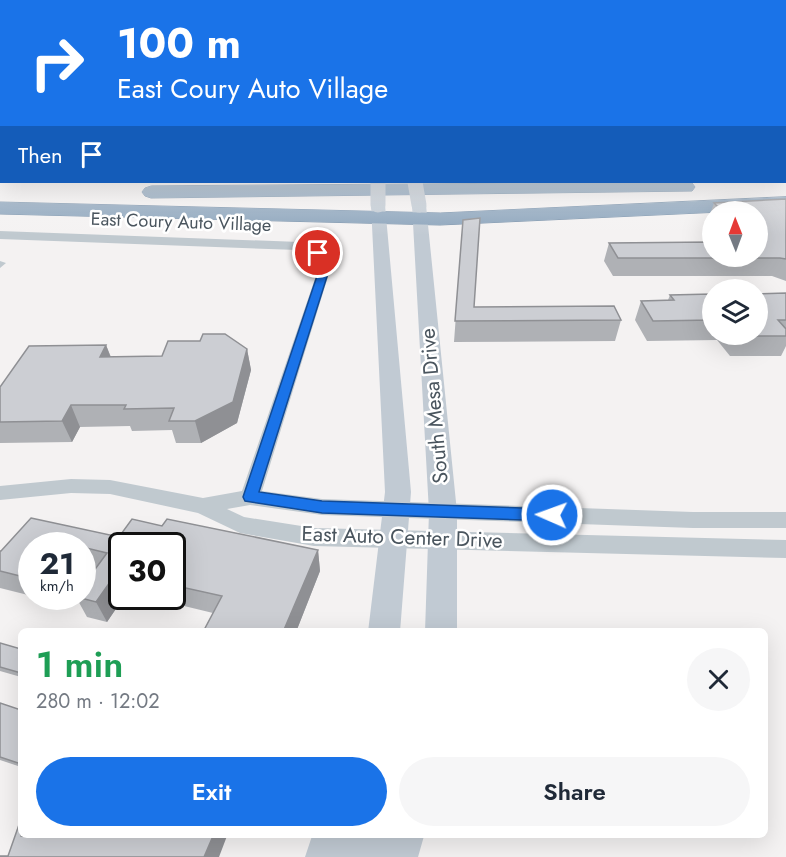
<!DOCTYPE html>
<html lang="en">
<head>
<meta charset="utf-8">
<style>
	body { margin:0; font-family:Jost,sans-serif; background:#f6f6f7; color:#1f2937; height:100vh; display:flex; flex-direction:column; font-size:22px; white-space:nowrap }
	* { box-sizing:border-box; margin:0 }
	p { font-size:20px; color:#747a83 }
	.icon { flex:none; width:33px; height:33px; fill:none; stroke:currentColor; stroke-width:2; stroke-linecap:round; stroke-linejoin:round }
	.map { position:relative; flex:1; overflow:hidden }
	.panel { position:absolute; left:18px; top:628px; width:750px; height:210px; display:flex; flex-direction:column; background:#fff; border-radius:9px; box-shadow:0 6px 24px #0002 }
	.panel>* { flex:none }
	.top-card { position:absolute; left:0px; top:0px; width:786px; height:183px; box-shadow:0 6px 24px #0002; background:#1a73e8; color:#fff; overflow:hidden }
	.needle { width:39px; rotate:359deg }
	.tools { position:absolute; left:702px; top:201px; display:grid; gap:12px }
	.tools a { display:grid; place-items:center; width:66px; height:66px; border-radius:50%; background:#fff; box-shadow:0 6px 24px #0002; font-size:30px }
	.speed { position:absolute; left:18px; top:532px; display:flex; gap:12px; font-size:30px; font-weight:700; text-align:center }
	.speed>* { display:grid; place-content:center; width:78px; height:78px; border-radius:50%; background:#fff; box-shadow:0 6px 24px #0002; line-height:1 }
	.speed small { font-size:15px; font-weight:400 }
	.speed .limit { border:3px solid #111; border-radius:9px; background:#fff; color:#111 }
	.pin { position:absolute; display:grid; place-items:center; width:51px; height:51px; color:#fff; margin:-26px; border:3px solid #fff; border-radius:50%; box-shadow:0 2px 6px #0007 }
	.me { position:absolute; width:66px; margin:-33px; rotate:272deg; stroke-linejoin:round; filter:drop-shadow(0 0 4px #0008) }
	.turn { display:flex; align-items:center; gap:21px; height:126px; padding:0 18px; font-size:27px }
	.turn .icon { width:78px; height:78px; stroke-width:2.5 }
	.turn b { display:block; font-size:42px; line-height:51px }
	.then { display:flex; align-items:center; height:57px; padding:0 18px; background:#0003; gap:12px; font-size:22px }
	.round { display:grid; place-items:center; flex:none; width:63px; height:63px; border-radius:32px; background:#f6f6f7 }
	.headline { display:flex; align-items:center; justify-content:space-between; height:102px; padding:0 18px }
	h1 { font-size:36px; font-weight:600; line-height:45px; color:#1e9e55 }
	.action { display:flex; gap:12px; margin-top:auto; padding:12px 18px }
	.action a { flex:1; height:69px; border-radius:36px; background:#1a73e8; color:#fff; font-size:24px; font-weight:600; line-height:69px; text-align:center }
	.action a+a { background:#f6f6f7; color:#1f2937 }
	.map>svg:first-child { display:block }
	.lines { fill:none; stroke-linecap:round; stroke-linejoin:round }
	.highway-casing { stroke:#7890a8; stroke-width:1 }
	.lane { fill:#c0c9cf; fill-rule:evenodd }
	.street { fill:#c0c9cf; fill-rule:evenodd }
	.secondary { fill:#c1cad3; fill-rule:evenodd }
	.highway { fill:#8da5bc; fill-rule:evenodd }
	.secondary-bridge { stroke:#c1cad3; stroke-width:15 }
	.wall { fill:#afb1b5 }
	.shaded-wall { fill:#8f9094 }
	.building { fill:#ccced3; stroke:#8f9094; stroke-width:1.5 }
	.route { fill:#1a73e8; stroke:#114b97; stroke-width:1.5 }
	.labels { text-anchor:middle; stroke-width:5; stroke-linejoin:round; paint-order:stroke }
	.far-street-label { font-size:18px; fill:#4a555e; stroke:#fff }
	.street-label { font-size:21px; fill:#4a555e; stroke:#fff }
</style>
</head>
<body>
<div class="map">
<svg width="786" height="857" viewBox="0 0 786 857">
	<rect width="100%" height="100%" fill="#f4f2f2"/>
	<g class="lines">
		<defs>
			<path id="highway" d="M784 151H786V161H784Z
				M0 157H2V167H0Z
				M686 182 692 183 695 187 692 191 151 198 145 196 142 192 145 188 151 186Z
				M786 197V209L440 225 0 214V202L440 213Z"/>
		</defs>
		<use href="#highway" class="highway-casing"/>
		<path class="lane" d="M784 119H786V121H784Z
			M0 261 6 263 0 268Z"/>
		<path class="street" d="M0 231 300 242 322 250 331 267 262 491 322 499 693 512H786V528H693L322 515 250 505 227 509 244 517 314 528 786 540V558L314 546 240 533 198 513 110 494 71 493 0 500V486L71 479 110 480 203 498 242 491 319 267 313 255 298 250 0 239Z"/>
		<path class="secondary" d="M378 201 385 205 411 492 400 632H368L385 492 371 205Z
			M419 201 426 205 457 512V632H425L429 512 412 205Z
			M312 836H424L418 857H305Z"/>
		<use href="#highway" class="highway"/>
		<path class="secondary-bridge" d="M378 182V205
			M415 182 419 205"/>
	</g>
	<path class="wall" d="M786 199V281L772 276H613L604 261 609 243 758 256V212H712V224L708 220 714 203Z
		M463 220 474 307 621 320 615 341 454 342Z
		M786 293V346L781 356H730L717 340 647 341 635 320 641 301 668 300 670 295 712 294V334H758Z
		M106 345 111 357 162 356 247 349 251 370 237 423 201 443H176L172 430 132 431 130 426 80 427 72 442 0 443V387Z
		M31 518 119 537 132 519 162 526 167 519 318 550 320 571 296 632H203L213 613 147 597H172V546H122V597H124L107 622 87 617 76 597H82V587L96 568 87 566 82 573V546H32V596L0 588V551H1Z
		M37 597H64L60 603Z
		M0 643 21 649V677L0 671Z
		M0 703 21 710V767L0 760Z"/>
	<path class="shaded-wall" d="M106 345 114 366 100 357Z
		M247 349 251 370 237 423 201 443 195 421Z
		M71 405 80 427 72 442 62 421Z
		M318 550 320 571 296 632H283Z
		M82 557 87 566 82 573Z
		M117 572 122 582V597H124L107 622 96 602Z
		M56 597H64L60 603Z
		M213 836H227L219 857H204Z"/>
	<path class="building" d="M786 199V259L780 258H618L609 243 712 242V256H758V212H723L714 203Z
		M480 218 474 307 614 306 621 320 455 321 463 220Z
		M786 293V320H778L786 329V336H739L738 334H758V294Z
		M712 294V320L653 321 641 301 674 300 670 295Z
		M203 334H225L247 349 233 402 195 421H169L174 408 124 409 126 405H71L62 421 0 422V387L29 346 106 345 100 357 162 356 168 341H200Z
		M31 518 119 537 132 519 162 526 167 519 318 550 283 632H203L222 596 172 585V546H122V573L117 572 96 602 77 597H82V587L107 553 82 547V546H32V579L0 571V551H1Z
		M0 643 21 649V673L0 667Z
		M0 703 21 710V764L0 757Z
		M21 819V836H213L204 857H0V856H8Z"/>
	<linearGradient id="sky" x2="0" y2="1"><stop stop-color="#86c2e8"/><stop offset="0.49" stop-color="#faf9f9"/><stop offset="1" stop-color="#faf9f9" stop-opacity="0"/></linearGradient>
	<rect width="786" height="235" fill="url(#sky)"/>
	<path class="route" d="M315 251H321L330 267 259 492 322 501 552 509 558 511 560 515 558 520 552 521 322 513 245 501 243 497 320 267 313 253Z"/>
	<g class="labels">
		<g class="far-street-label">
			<text transform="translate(181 222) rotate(2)" y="6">East Coury Auto Village</text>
		</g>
		<g class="street-label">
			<text transform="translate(434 406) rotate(-95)" y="7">South Mesa Drive</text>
			<text transform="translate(402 537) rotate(2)" y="7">East Auto Center Drive</text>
		</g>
	</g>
</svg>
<div class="tools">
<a><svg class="needle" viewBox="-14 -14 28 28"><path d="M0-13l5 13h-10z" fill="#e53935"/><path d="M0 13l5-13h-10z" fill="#747a83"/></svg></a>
<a><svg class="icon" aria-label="layers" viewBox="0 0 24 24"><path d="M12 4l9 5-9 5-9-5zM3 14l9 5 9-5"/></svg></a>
</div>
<div class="speed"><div>21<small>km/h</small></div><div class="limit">30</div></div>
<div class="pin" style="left:318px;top:253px;background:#d93025"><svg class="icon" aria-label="arrive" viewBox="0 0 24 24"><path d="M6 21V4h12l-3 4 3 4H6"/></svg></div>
<svg class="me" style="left:552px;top:515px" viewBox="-20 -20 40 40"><circle r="17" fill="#1a73e8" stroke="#fff" stroke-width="3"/><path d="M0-11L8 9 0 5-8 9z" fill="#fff"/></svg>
<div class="top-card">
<div class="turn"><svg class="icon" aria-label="right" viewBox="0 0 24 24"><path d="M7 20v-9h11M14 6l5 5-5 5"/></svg><div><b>100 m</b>East Coury Auto Village</div></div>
<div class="then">Then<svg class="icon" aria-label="arrive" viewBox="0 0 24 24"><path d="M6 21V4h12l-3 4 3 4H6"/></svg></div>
</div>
<section class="panel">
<div class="headline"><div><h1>1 min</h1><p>280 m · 12:02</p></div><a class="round"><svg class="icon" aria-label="close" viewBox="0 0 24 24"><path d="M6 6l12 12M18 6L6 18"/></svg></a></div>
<div class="action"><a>Exit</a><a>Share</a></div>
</section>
</div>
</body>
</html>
